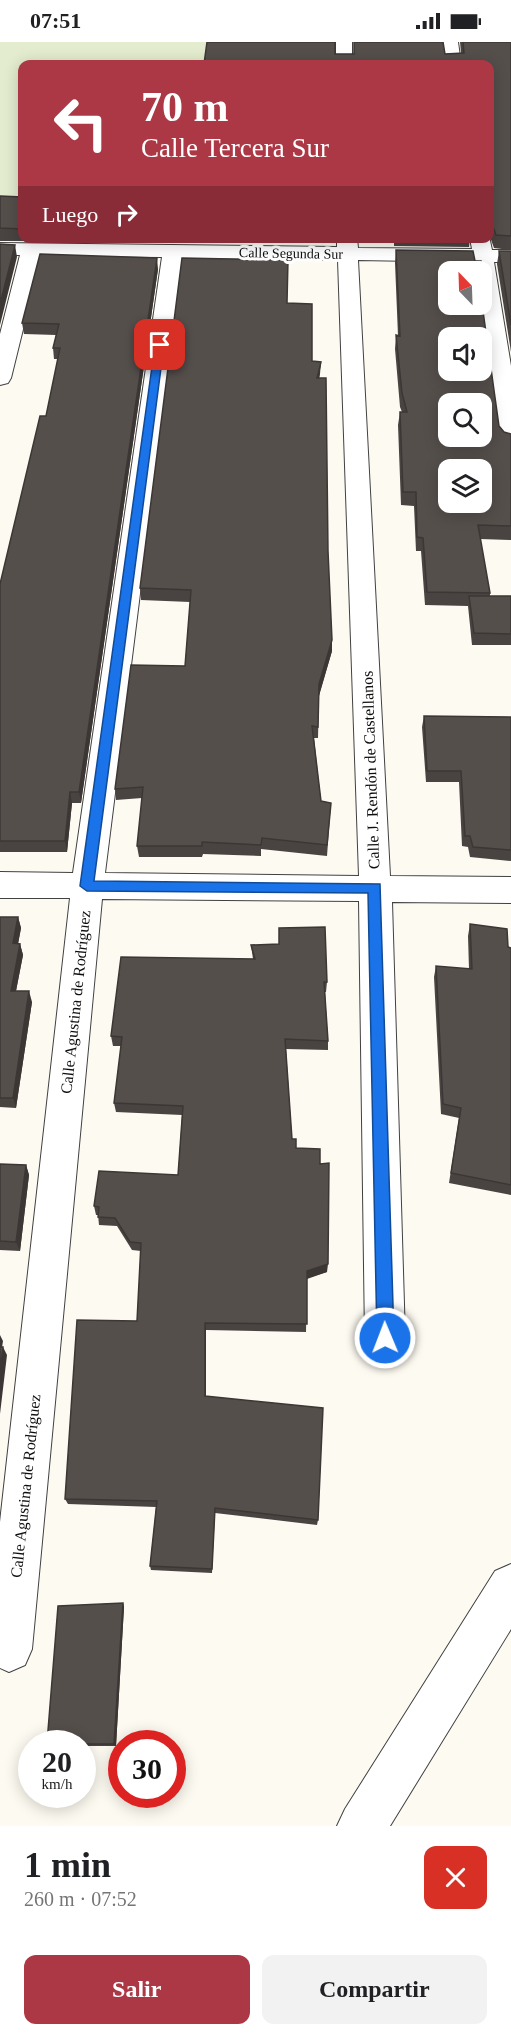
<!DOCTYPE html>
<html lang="es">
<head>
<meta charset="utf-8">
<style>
	body { margin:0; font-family:Georgia,serif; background:#f2f2f2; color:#202124; height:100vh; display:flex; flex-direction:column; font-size:22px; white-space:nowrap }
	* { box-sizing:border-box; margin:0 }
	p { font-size:20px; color:#757577 }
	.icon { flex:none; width:33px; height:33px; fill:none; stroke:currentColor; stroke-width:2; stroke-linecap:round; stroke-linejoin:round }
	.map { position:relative; height:1784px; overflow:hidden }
	.panel { display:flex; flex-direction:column; background:#fff; flex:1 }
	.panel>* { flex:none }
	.guide { position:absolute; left:18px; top:18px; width:476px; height:183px; border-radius:12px; box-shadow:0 3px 15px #0003; background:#ac3846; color:#fff; overflow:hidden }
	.needle { width:39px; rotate:337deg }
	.controls { position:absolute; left:438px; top:219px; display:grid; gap:12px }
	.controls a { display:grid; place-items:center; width:54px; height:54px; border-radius:12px; background:#fff; box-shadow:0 3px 15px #0003; font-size:30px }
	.speed { position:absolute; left:18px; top:1688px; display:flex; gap:12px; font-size:30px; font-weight:700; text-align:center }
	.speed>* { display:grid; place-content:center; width:78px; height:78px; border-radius:50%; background:#fff; box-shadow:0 3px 15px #0003; line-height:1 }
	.speed small { font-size:15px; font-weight:400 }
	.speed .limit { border:9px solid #d22; background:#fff; color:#111 }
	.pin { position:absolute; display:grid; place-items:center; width:51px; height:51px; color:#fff; margin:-26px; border-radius:12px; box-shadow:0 3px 9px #0006 }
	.me { position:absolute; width:66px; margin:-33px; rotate:359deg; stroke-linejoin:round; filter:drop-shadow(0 0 4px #0008) }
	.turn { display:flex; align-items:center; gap:21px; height:126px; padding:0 24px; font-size:27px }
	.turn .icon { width:78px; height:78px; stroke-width:2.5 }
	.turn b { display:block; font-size:42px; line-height:51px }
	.then { display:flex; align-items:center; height:57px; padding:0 24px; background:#0003; gap:12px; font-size:22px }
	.round { display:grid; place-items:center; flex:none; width:63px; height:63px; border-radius:12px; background:#f2f2f2 }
	.overview { display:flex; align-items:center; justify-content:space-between; height:102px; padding:0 24px }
	h1 { font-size:36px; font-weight:700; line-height:45px }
	.primary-button { display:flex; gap:12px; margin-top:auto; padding:12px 24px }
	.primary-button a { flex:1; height:69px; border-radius:12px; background:#ac3846; color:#fff; font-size:24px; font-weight:700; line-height:69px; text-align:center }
	.primary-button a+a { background:#f2f2f2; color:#202124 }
	.status { display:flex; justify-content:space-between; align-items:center; height:42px; padding:0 30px; background:#fff; direction:ltr }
	.status svg { height:16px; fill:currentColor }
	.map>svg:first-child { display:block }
	.pitch { fill:#e4eccf }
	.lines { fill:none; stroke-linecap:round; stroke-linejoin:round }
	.minor-casing { stroke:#414141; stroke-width:2 }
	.minor { fill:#fff; fill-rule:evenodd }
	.wall { fill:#494441 }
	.shaded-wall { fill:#3c3735 }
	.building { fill:#554f4c; stroke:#3c3735; stroke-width:1.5; fill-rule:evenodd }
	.route { fill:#1a73e8; stroke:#114b97; stroke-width:1.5 }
	.labels { text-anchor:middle; stroke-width:6; stroke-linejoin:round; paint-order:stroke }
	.far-street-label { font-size:14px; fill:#0e0e0e; stroke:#fff }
	.street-label { font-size:16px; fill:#0e0e0e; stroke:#fff }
</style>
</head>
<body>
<div class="status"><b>07:51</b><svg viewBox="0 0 49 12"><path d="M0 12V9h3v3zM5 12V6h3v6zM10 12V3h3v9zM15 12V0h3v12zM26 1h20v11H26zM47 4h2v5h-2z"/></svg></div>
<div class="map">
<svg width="511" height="1784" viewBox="0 0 511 1784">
	<rect width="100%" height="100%" fill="#fdfaf1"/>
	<path class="pitch" d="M0 0H323V22H22V188L0 187Z"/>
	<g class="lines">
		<defs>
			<path id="minor" d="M336 0H352V22H336Z
				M442 0H458L461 22H445Z
				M489 194 492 208H511V220H494L511 324V404L503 402 499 397 480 262 482 230H475L473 220 358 218 390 834 511 835V861L392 860 405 1296 399 1310 385 1316 371 1310 365 1296 359 859 102 857 32 1607 25 1623 9 1630 0 1626V1480L70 856H0V830L73 831 162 215 41 214 11 336 8 341 0 343V292L20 213H0V201L337 205V196H357L358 206 472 207 470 196ZM182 216 338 218 359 834 105 831Z
				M511 1522V1587L390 1784H337L345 1767 495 1529Z"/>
		</defs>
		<use href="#minor" class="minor-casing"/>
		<use href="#minor" class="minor"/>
	</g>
	<path class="wall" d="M354 0H443L445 12 461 11 460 0H511V208L494 206 489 192V22L335 12H354Z
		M0 154 22 155V196H44L42 199H0Z
		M387 196H470L469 205 394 204V197Z
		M396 208 448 230 499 384 504 390 511 392V498L480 497 490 551V554H511V603H472L468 564 425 563 421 509H416L414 464 401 463 398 383 400 370H402L400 365 395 307 396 293 398 294 395 221Z
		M499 209H511V310L497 222Z
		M158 227 81 761H72L67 810H0V542L46 374 58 317H54L53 306 56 293 24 292 22 281Z
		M312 319 321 320 319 336 332 598V609L319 653 318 696H314L321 759 331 761 327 814 261 807V814L203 812 202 815H139L137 804 142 756 116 758 115 747 185 624 190 560 141 558 140 546Z
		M424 674 511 675V819L470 815 468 805 462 804 459 740H426L422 685Z
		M0 875H18L21 886 18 902H20L23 913 16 949 32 960 16 1066 0 1065Z
		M470 882 511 906V1153L449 1141 459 1076 441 1072 434 935 436 924 469 927 468 894Z
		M251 903 327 940 326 950H325L328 999V1008L286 1007 292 1097 296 1106 327 1230 307 1236 306 1290 206 1288V1354L318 1478 317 1483 215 1471 212 1531 151 1528 150 1524 156 1465 68 1462 65 1457 137 1279 141 1209 132 1208 117 1184 99 1183 98 1173H96L94 1164 178 1133 182 1073 116 1070 114 1061 121 1004H113L111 994 253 917Z
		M0 1122 26 1123 29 1133 20 1209 0 1208Z
		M123 1561 124 1565 116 1704H82V1701Z"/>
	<path class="shaded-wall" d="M15 203 17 215 0 283V262Z
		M157 216 158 227 81 761 79 750Z
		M321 320 320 332 317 348V336Z
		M332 598V609L319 654V642Z
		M70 750 72 761 67 810 65 799Z
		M18 875 21 886 16 912 13 901Z
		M20 902 23 913 14 959 11 949Z
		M29 949 32 960 16 1066 13 1056Z
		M26 1123 29 1133 20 1209 16 1200Z
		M328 1222 327 1230 307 1237V1229Z
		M205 1281 206 1288V1361L205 1354Z
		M0 1293 3 1299 1 1312 0 1310Z
		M3 1305 7 1313 0 1372V1331Z
		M123 1561 124 1565 116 1704 114 1702Z"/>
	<path class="building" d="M207 0H335V12H354V0H443L445 12 464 11 463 0H511V194L496 193 491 179H489V22H204Z
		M0 154 22 155V187L0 186Z
		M0 202 15 203 0 262Z
		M396 208 473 209 475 219H481V230H448V262H482L499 384 504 390 511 392V484L478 483 490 551 427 550 423 496 417 495 416 450H403L400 370H407L402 351 396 293 400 294ZM448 296H482V328H448ZM448 362H482V394H448ZM448 428H482V460H448Z
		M499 209H511V283Z
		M40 212 157 216 79 750H70L65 799H0V542L40 374H46L60 306H53L59 282 22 281Z
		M182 216 288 218 287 261 312 262V319L321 320 317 336H326L328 509 332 598 319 642 318 685 312 684 321 759 331 761 327 803 262 796 261 803 202 800V804H137L143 745 115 747 131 623 185 624 191 548 140 546Z
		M469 554H511V592L474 591Z
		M424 674 511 675V808L473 805 470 794H465L461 729H427Z
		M0 875H18L13 901 20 902 11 949H29L13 1056H0Z
		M470 882 507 887 508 905 511 906V1143L451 1131 461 1066 443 1062 436 924 472 927Z
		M325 885 327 940H324L328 999 285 997 292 1097H296V1106L320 1107V1122L329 1121 328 1222 307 1229V1282L205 1281V1354L323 1366 318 1478 215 1466 212 1527 150 1524 157 1459 65 1457 77 1278 137 1279 141 1201 130 1200 115 1176 98 1175 99 1165 94 1164 99 1129 178 1133 183 1064 114 1061 122 995 111 994 121 915 255 917 251 903 279 902V886Z
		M0 1122 26 1123 16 1200 0 1199Z
		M0 1305H3L0 1331Z
		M123 1561 114 1702H82V1701H47L58 1564Z"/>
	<path class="route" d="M160 300 164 303 94 839 380 842 394 1296 391 1302 385 1304 379 1302 377 1296 368 851 87 849 80 844 155 303Z"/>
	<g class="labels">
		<g class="far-street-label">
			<text transform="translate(291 211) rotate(1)" y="5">Calle Segunda Sur</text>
		</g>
		<g class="street-label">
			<text transform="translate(370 728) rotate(-92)" y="6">Calle J. Rendón de Castellanos</text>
			<text transform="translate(75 960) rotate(-84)" y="6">Calle Agustina de Rodríguez</text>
			<text transform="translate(25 1444) rotate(-84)" y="6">Calle Agustina de Rodríguez</text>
		</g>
	</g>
</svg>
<div class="controls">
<a><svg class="needle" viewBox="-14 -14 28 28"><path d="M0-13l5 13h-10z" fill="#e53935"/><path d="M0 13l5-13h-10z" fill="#757577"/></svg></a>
<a><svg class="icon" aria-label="sound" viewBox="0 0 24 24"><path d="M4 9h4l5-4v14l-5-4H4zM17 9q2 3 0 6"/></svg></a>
<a><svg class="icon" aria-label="search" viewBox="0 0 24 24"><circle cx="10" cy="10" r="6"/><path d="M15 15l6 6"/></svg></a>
<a><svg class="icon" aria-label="layers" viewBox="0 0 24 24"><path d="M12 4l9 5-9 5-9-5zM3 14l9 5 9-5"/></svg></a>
</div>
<div class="speed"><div>20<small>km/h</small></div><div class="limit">30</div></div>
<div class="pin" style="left:160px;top:303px;background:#d93025"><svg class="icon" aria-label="arrive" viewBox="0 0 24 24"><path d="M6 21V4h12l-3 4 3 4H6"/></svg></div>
<svg class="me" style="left:385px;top:1296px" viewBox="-20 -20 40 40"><circle r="17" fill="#1a73e8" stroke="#fff" stroke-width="3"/><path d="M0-11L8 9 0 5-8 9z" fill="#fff"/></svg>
<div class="guide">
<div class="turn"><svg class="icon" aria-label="left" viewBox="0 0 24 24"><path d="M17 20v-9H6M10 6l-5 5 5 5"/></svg><div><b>70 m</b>Calle Tercera Sur</div></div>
<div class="then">Luego<svg class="icon" aria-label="right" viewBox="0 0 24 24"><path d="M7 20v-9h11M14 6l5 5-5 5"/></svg></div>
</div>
</div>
<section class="panel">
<div class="overview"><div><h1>1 min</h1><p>260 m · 07:52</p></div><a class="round" style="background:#d93025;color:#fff"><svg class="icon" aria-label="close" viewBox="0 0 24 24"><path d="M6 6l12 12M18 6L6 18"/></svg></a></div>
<div class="primary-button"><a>Salir</a><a>Compartir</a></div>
</section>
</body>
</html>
